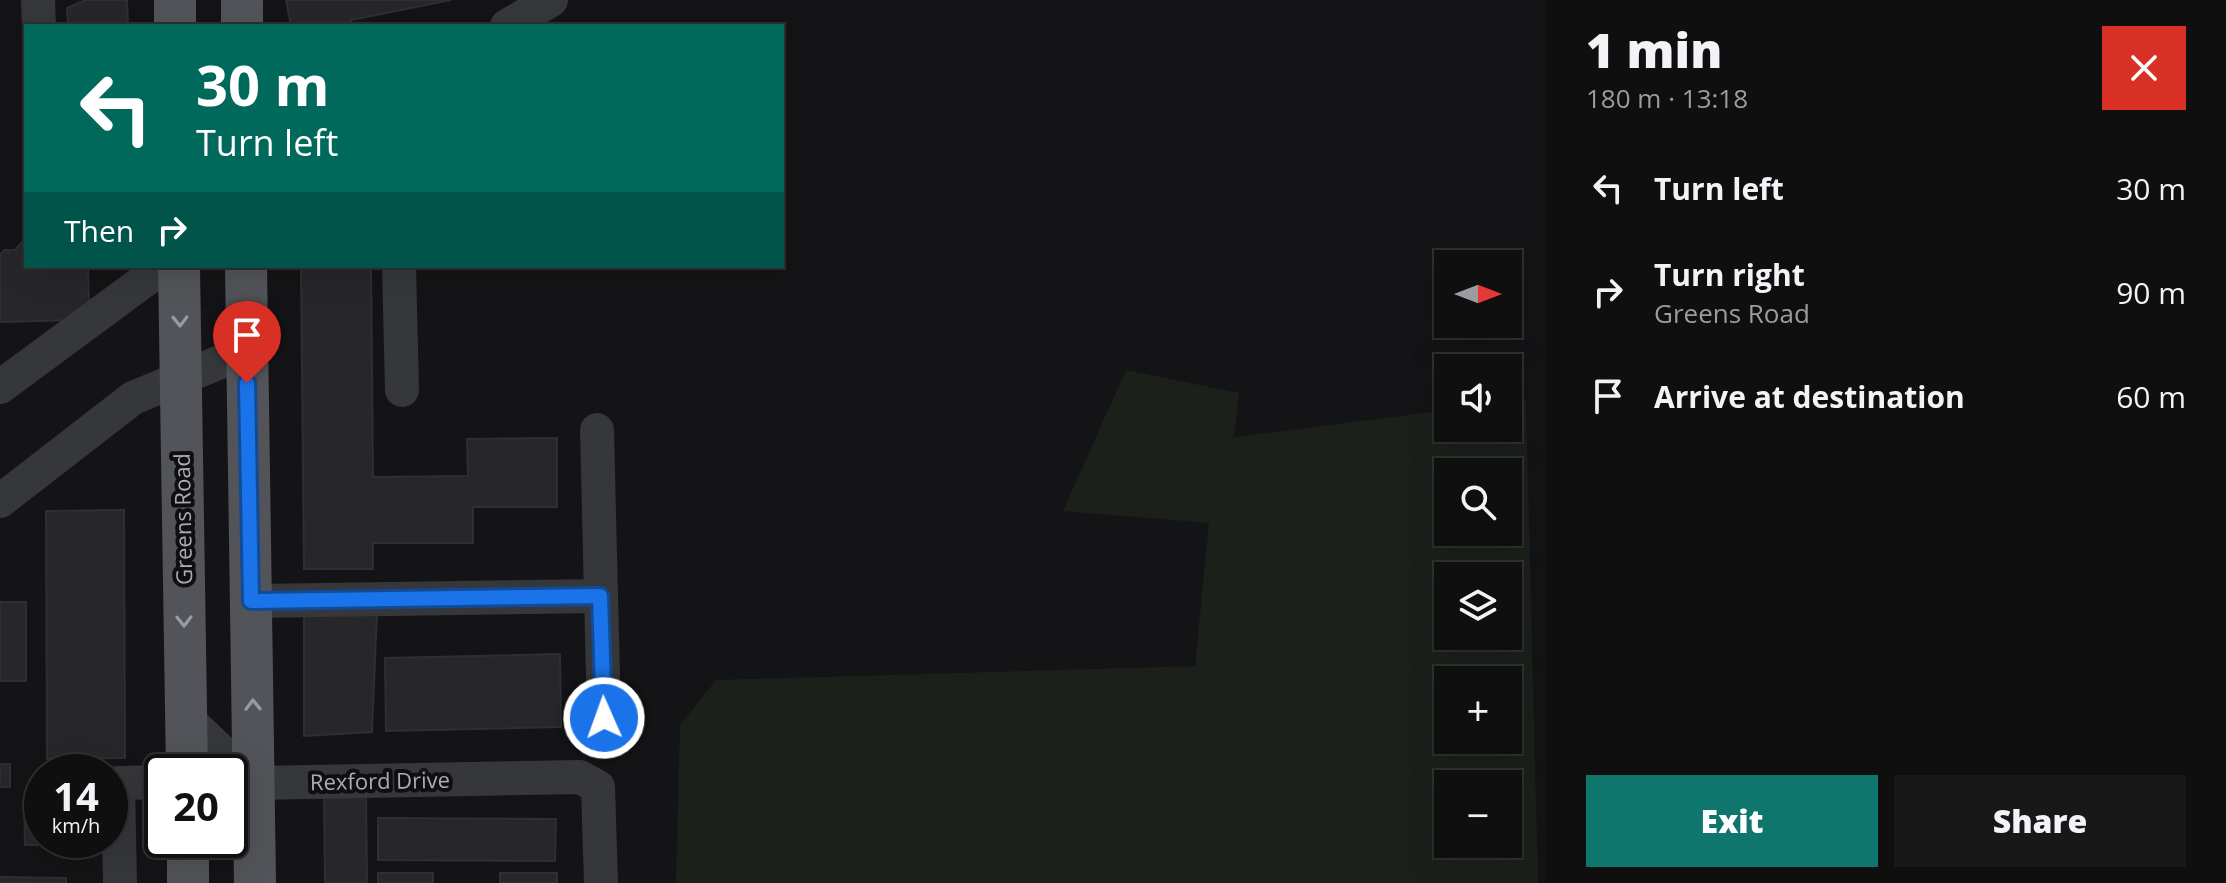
<!DOCTYPE html>
<html lang="en">
<head>
<meta charset="utf-8">
<style>
	body { margin:0; font-family:"Open Sans",sans-serif; background:#181819; color:#f1f3f6; height:100vh; display:flex; flex-direction:column; font-size:30px; white-space:nowrap }
	* { box-sizing:border-box; margin:0 }
	p { font-size:26px; color:#9b9c9f }
	.icon { flex:none; width:44px; height:44px; fill:none; stroke:currentColor; stroke-width:2; stroke-linecap:round; stroke-linejoin:round }
	.map { position:relative; flex:1; overflow:hidden }
	.sheet { display:flex; flex-direction:column; background:#0f0f10; width:680px }
	.sheet>* { flex:none }
	.banner { position:absolute; left:24px; top:24px; width:760px; height:244px; border-radius:0px; box-shadow:0 8px 32px #0002,0 0 0 2px #2f2f30; background:#00695c; color:#fff; overflow:hidden }
	.needle { width:52px; rotate:90deg }
	.buttons { position:absolute; left:1434px; top:250px; display:grid; gap:16px }
	.buttons a { display:grid; place-items:center; width:88px; height:88px; border-radius:0px; background:#0f0f10; box-shadow:0 8px 32px #0002,0 0 0 2px #2f2f30; font-size:40px }
	.speed { position:absolute; left:24px; top:754px; display:flex; gap:16px; font-size:40px; font-weight:700; text-align:center }
	.speed>* { display:grid; place-content:center; width:104px; height:104px; border-radius:50%; background:#0f0f10; box-shadow:0 8px 32px #0002,0 0 0 2px #2f2f30; line-height:1 }
	.speed small { font-size:20px; font-weight:400 }
	.speed .limit { border:4px solid #111; border-radius:12px; background:#fff; color:#111 }
	.pin { position:absolute; display:grid; place-items:center; width:68px; height:68px; color:#fff; margin:-82px -34px; border-radius:50% 50% 50% 0; rotate:-45deg; box-shadow:0 0 8px #0007 }
	.pin .icon { rotate:45deg }
	.me { position:absolute; width:88px; margin:-44px; rotate:358deg; stroke-linejoin:round; filter:drop-shadow(0 0 6px #0008) }
	.turn { display:flex; align-items:center; gap:28px; height:168px; padding:0 40px; font-size:36px }
	.turn .icon { width:104px; height:104px; stroke-width:2.5 }
	.turn b { display:block; font-size:56px; line-height:68px }
	.then { display:flex; align-items:center; height:76px; padding:0 40px; background:#0003; gap:16px; font-size:30px }
	.round { display:grid; place-items:center; flex:none; width:84px; height:84px; border-radius:0px; background:#181819 }
	.summary { display:flex; align-items:center; justify-content:space-between; height:136px; padding:0 40px }
	h1 { font-size:48px; font-weight:800; line-height:60px }
	.action { display:flex; gap:16px; margin-top:auto; padding:16px 40px }
	.action a { flex:1; height:92px; border-radius:0px; background:#0f766e; color:#fff; font-size:32px; font-weight:800; line-height:92px; text-align:center }
	.action a+a { background:#181819; color:#f1f3f6 }
	ul { padding:0; list-style:none }
	li { display:flex; align-items:center; gap:24px; height:104px; padding:0 40px }
	li div { flex:1 }
	li b { display:block; font-size:30px }
	li em { font-style:normal }
	main { display:flex; flex:1; min-height:0 }
	.map>svg:first-child { display:block }
	.green { fill:#1b201b; fill-rule:evenodd }
	.building { fill:#27272a; stroke:#2e2f31; stroke-width:2 }
	.lines { fill:none; stroke-linecap:round; stroke-linejoin:round }
	.minor { stroke:#36373a; stroke-width:34 }
	.major { stroke:#525459; stroke-width:42 }
	.oneway { stroke:#979ba2 }
	.route-casing { stroke:#114b97; stroke-width:20 }
	.route { stroke:#1a73e8; stroke-width:14 }
	.labels { text-anchor:middle; stroke-width:8; stroke-linejoin:round; paint-order:stroke }
	.street-label { font-size:22px; fill:#a8adb4; stroke:#0f0f11 }
</style>
</head>
<body>
<main>
<div class="map">
<svg width="1546" height="883" viewBox="0 0 1546 883">
	<rect width="100%" height="100%" fill="#141416"/>
	<path class="green" d="M1126 370 1239 393 1234 437 1448 410V428H1508V403L1526 401 1538 883H676L680 725 716 680 1195 666 1209 523 1063 511ZM1508 472V532H1448V472ZM1448 576H1508V636H1448ZM1448 680H1508V740H1448ZM1508 784V844H1448V784Z"/>
	<path class="building" d="M86 0H127L128 26H68L67 8Z
		M286 0H451L351 20 353 26H291Z
		M24 240 26 266H88L89 307 76 320 0 322V255L4 250H15Z
		M301 266H371L373 477 468 476 467 439 557 438V507H473V543H373V569H304Z
		M124 510 125 758 47 759 46 511Z
		M0 602H26V681H0Z
		M304 612H377L372 732 304 736Z
		M560 654 561 727 386 731 385 658Z
		M0 764H10V787H0Z
		M324 793H366L367 883H325Z
		M24 795H42V840H76V845H25Z
		M378 818 556 819 555 861 378 860Z
		M378 873H433V883H378Z
		M500 873H557V883H500Z
		M0 877 66 878V883H0Z"/>
	<g class="lines">
		<path class="minor" d="M38 0 39 26
			M507 26 551 0
			M399 266 402 390
			M0 387 164 266
			M597 430 604 718
			M0 501 133 398 247 351
			M251 601 600 596
			M186 718 255 783 580 777 598 787 601 883
			M120 883 118 783 162 782"/>
		<path class="major" d="M175 0V26
			M242 0V26
			M179 266 187 772
			M246 266 255 883
			M188 840V883"/>
	</g>
	<defs><path id="oneway-chevron" d="M-2-3.5L2.5 0L-2 3.5" fill="none" stroke-width="1.6" stroke-linecap="round" stroke-linejoin="round" transform="scale(2)"/></defs>
	<g class="oneway">
		<use href="#oneway-chevron" transform="translate(180 321) rotate(89)"/>
		<use href="#oneway-chevron" transform="translate(184 621) rotate(89)"/>
		<use href="#oneway-chevron" transform="translate(253 705) rotate(-91)"/>
	</g>
	<g class="lines">
		<defs>
			<path id="route" d="M247 383 251 601 600 596 604 718"/>
		</defs>
		<use href="#route" class="route-casing"/>
		<use href="#route" class="route"/>
	</g>
	<g class="labels">
		<g class="street-label">
			<text transform="translate(183 519) rotate(-91)" y="8">Greens Road</text>
			<text transform="translate(380 781) rotate(-1)" y="8">Rexford Drive</text>
		</g>
	</g>
</svg>
<div class="buttons">
<a><svg class="needle" viewBox="-14 -14 28 28"><path d="M0-13l5 13h-10z" fill="#e53935"/><path d="M0 13l5-13h-10z" fill="#9b9c9f"/></svg></a>
<a><svg class="icon" aria-label="sound" viewBox="0 0 24 24"><path d="M4 9h4l5-4v14l-5-4H4zM17 9q2 3 0 6"/></svg></a>
<a><svg class="icon" aria-label="search" viewBox="0 0 24 24"><circle cx="10" cy="10" r="6"/><path d="M15 15l6 6"/></svg></a>
<a><svg class="icon" aria-label="layers" viewBox="0 0 24 24"><path d="M12 4l9 5-9 5-9-5zM3 14l9 5 9-5"/></svg></a>
<a>+</a>
<a>−</a>
</div>
<div class="speed"><div>14<small>km/h</small></div><div class="limit">20</div></div>
<div class="pin" style="left:247px;top:383px;background:#d93025"><svg class="icon" aria-label="arrive" viewBox="0 0 24 24"><path d="M6 21V4h12l-3 4 3 4H6"/></svg></div>
<svg class="me" style="left:604px;top:718px" viewBox="-20 -20 40 40"><circle r="17" fill="#1a73e8" stroke="#fff" stroke-width="3"/><path d="M0-11L8 9 0 5-8 9z" fill="#fff"/></svg>
<div class="banner">
<div class="turn"><svg class="icon" aria-label="left" viewBox="0 0 24 24"><path d="M17 20v-9H6M10 6l-5 5 5 5"/></svg><div><b>30 m</b>Turn left</div></div>
<div class="then">Then<svg class="icon" aria-label="right" viewBox="0 0 24 24"><path d="M7 20v-9h11M14 6l5 5-5 5"/></svg></div>
</div>
</div>
<section class="sheet">
<div class="summary"><div><h1>1 min</h1><p>180 m · 13:18</p></div><a class="round" style="background:#d93025;color:#fff"><svg class="icon" aria-label="close" viewBox="0 0 24 24"><path d="M6 6l12 12M18 6L6 18"/></svg></a></div>
<ul>
<li><svg class="icon" aria-label="left" viewBox="0 0 24 24"><path d="M17 20v-9H6M10 6l-5 5 5 5"/></svg><div><b>Turn left</b></div><em>30 m</em></li>
<li><svg class="icon" aria-label="right" viewBox="0 0 24 24"><path d="M7 20v-9h11M14 6l5 5-5 5"/></svg><div><b>Turn right</b><p>Greens Road</p></div><em>90 m</em></li>
<li><svg class="icon" aria-label="arrive" viewBox="0 0 24 24"><path d="M6 21V4h12l-3 4 3 4H6"/></svg><div><b>Arrive at destination</b></div><em>60 m</em></li>
</ul>
<div class="action"><a>Exit</a><a>Share</a></div>
</section>
</main>
</body>
</html>
